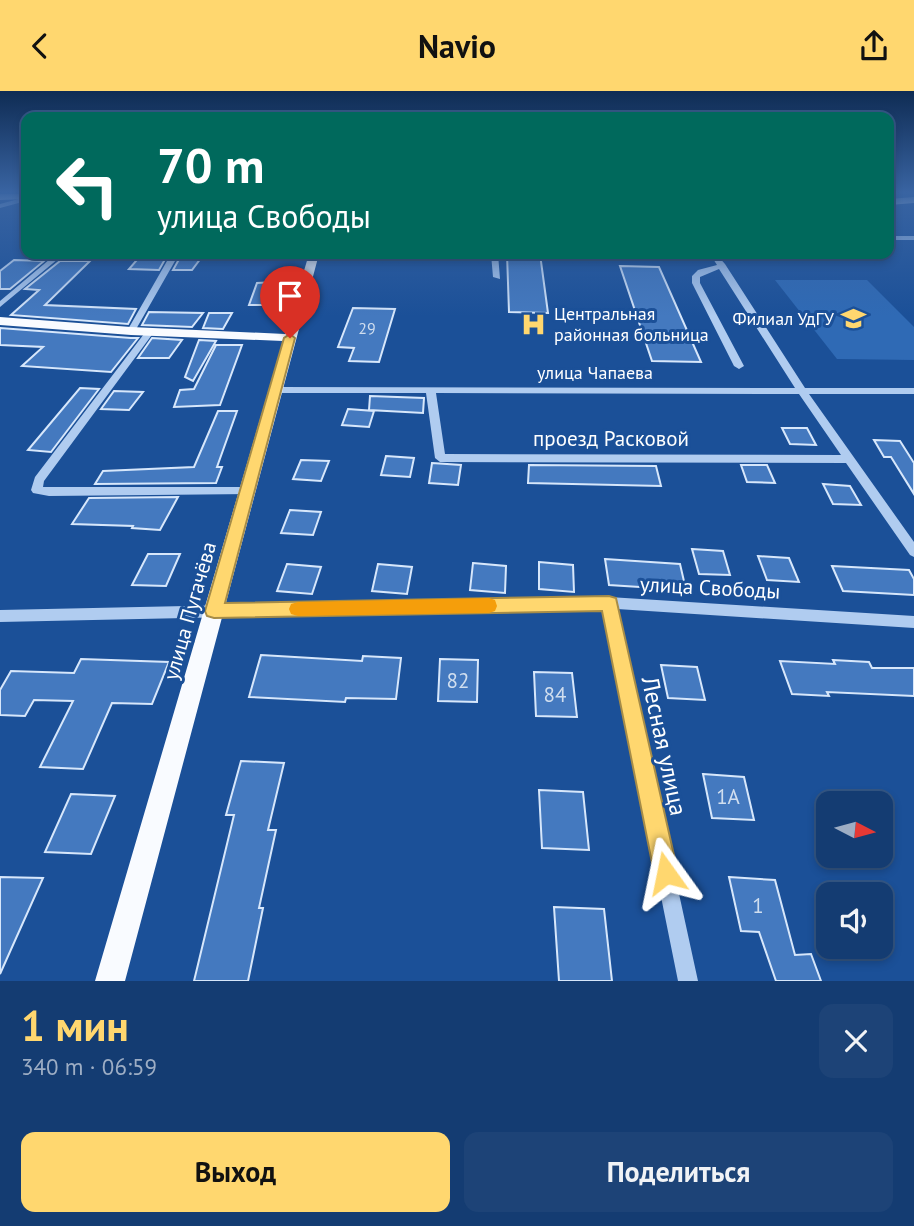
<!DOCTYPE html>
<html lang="ru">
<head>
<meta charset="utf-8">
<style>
	body { margin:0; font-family:"PT Sans",sans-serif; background:#1d4377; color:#f1f3f6; height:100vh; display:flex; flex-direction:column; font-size:26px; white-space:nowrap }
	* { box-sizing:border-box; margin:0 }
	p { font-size:23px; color:#9dadc4 }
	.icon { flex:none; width:38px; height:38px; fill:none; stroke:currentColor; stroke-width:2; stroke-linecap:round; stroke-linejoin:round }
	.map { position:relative; height:890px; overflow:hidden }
	.panel { display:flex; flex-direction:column; background:#143c72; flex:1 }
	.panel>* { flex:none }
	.guide { position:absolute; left:21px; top:21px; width:873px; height:147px; border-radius:14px; box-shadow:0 4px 10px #0003,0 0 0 2px #335684; background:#00695c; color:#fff; overflow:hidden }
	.needle { width:46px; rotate:96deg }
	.controls { position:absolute; left:816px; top:700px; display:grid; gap:14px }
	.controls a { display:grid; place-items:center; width:77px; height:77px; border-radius:14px; background:#143c72; box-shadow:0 4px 10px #0003,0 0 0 2px #335684; font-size:35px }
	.pin { position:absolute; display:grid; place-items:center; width:60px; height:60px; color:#fff; margin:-72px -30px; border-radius:50% 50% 50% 0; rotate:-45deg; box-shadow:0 0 7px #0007 }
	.pin .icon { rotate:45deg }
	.me { position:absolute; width:77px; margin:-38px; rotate:348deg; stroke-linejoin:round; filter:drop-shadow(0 0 5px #0008) }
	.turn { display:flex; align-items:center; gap:24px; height:147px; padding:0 21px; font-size:32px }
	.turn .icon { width:91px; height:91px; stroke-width:2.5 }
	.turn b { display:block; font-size:49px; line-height:60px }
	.round { display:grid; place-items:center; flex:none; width:74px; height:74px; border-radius:14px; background:#1d4377 }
	.summary { display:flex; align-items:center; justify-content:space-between; height:119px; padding:0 21px }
	h1 { font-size:42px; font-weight:700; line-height:52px; color:#ffd76f }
	.action { display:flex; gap:14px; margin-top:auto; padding:14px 21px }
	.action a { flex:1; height:80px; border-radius:14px; background:#ffd76f; color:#111; font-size:28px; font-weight:700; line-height:80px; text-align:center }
	.action a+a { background:#1d4377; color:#f1f3f6 }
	header { display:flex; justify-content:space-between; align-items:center; height:91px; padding:0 21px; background:#ffd76f; color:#111; font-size:32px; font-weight:700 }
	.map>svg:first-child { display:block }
	.green { fill:#2f6ab5 }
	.building { fill:#4479bf; stroke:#d7e7fb; stroke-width:2 }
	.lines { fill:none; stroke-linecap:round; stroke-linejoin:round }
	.minor { fill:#b0ccf0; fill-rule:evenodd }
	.major { fill:#f9fbff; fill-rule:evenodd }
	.route { fill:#ffd76f; stroke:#a68c48; stroke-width:2 }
	.slow { fill:#f59e0b }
	.labels { text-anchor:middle; stroke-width:6; stroke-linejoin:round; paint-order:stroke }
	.far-number-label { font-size:16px; fill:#d0deef }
	.far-poi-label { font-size:18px; fill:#fff; stroke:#1b5098; text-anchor:start }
	.far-street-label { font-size:18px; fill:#fff; stroke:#1b5098 }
	.street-label { font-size:21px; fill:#fff; stroke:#1b5098 }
	.near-number-label { font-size:21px; fill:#d0deef }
	.near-street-label { font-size:24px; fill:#fff; stroke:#1b5098 }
</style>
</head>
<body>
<header><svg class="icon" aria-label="back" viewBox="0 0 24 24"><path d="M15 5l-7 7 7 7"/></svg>Navio<svg class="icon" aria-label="share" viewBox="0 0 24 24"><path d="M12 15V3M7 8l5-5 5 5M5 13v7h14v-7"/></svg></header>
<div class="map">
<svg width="914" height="890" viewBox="0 0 914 890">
	<rect width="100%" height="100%" fill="#1b5098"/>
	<path class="green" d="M775 189H867L914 236V269L837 268Z"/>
	<path class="building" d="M142 163H168L159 179 129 178Z
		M182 163H204L192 179H173Z
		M507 163H540L548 222 509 221Z
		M14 169 44 170 10 198H0V180Z
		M60 170H90L45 214 136 218 128 233 11 224 39 199 25 198Z
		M620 175 659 176 701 271 652 270Z
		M275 191 268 214H249L257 192Z
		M353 217 395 218 379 271 349 270 354 257 338 256Z
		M149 221 203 222 192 236 142 234Z
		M209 222H232L223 238 203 237Z
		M0 237 131 247H138L111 281 22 275 43 256 0 254Z
		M152 247 182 249 169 267H138Z
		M199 249 216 250 193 290 185 286Z
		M216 254H242L220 314 174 316 180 299 194 298Z
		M80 297 99 298 51 361 28 359Z
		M114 300 143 301 129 319 101 318Z
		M370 305 424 307 423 322 369 319Z
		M348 318 374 320 369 336 342 334Z
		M218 320H237L217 376H222L216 392 95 393 103 380 194 376Z
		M782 337H807L816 354 790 353Z
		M874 349 900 350 914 372V403L891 366H884Z
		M386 365 414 367 410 386 381 384Z
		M301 369 329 370 321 390 293 388Z
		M432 372 461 374 458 394 429 392Z
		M529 374 656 375 661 395 528 392Z
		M741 374H767L775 392 747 391Z
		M823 393 850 395 861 414 833 413Z
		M178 406 160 439 132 437 133 435 72 433 89 407Z
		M290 419 321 421 313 444 281 442Z
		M692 458 723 460 730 484 699 483Z
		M148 463H180L166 495 132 494Z
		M758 465 789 467 799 491 767 489Z
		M605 468 680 473 686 499 609 494Z
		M539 471 573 474 574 501 539 498Z
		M473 472 506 475 505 502 470 499Z
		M287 473 321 476 312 503 277 500Z
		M378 473 412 476 407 503 372 500Z
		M832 475 909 479 914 488V504L843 500Z
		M261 564 362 570 363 565 401 567 396 608 346 607 345 611 249 606Z
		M81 568 169 571 152 613 112 612 83 678 40 676 73 610 34 609 25 625 0 624V599L11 580 74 582Z
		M440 568 478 569 477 611 438 610Z
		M833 569 869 571 872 577H914V605L827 601 829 605 792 603 780 570 835 573Z
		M661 574 697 576 705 609 668 607Z
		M534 581 572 582 577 626 536 625Z
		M241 670 284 672 268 739H276L259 817H263L248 890H194L234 724H226Z
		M703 683 744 686 754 729 712 727Z
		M539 699 583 701 589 759 542 757Z
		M71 703 115 705 91 763 45 761Z
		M0 786 43 787 0 883Z
		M729 786 775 789 795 864 811 863 821 890H776L759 841 741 840Z
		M554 816 604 818 612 890H559Z"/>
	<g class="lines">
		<path class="minor" d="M26 106V110L0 117V113Z
			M889 145H914V149H889Z
			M56 163H64L0 216V210Z
			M171 163H179L135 240 128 242 127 240Z
			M491 163H498L500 188 493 186Z
			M710 163H716L725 173 805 297H914V303H809L914 451V466L910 464 846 372 440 371 435 367 426 302H277L272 299 277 296 795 297 719 178 700 186V192L744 275 739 278 734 275 692 192V185L698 179 717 174ZM436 302 799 303 841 364 445 363Z
			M150 238 154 241 44 390 43 396H248L254 400 252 403 49 405 33 402 31 399 35 386 147 239Z
			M609 506 914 525V537L617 518 698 890H678L603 518 0 531V519Z"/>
		<path class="major" d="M0 103H26V108L0 109Z
			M914 106V112L889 114V108Z
			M309 163H319L125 890H95L283 250 131 244 0 234V226L131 236 285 243Z"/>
	</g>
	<linearGradient id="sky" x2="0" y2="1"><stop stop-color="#0f2c54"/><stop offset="0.45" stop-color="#3964a2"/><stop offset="1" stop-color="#3964a2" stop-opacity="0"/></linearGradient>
	<rect width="914" height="225" fill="url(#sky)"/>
	<path class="route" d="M290 243 295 247 225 512 609 505 616 507 678 782 674 791 666 794 657 791 654 782 602 520 214 527 207 525 205 520 284 247Z"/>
	<path class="slow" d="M489 507 495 509 497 515 495 520 489 522 298 525 291 523 289 518 291 513 298 511Z"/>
	<defs>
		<symbol id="university-bare" viewBox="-9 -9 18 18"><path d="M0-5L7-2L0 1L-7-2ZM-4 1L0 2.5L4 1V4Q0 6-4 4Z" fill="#ffd76f" stroke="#1b5098" stroke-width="2.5" paint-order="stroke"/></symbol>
		<symbol id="hospital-bare" viewBox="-9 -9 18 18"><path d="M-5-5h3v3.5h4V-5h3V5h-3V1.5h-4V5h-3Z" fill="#ffd76f" stroke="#1b5098" stroke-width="2.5" paint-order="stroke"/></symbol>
	</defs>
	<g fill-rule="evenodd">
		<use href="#university-bare" x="836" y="210" width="35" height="35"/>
		<use href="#hospital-bare" x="516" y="216" width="35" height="35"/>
	</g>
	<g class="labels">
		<g class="far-number-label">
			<text x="367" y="243">29</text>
		</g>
		<g class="far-poi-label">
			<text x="554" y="229">Центральная<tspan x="554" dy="21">районная больница</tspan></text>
			<text x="834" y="234" text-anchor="end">Филиал УдГУ</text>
		</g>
		<g class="far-street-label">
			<text x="595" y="288">улица Чапаева</text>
		</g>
		<g class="street-label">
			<text x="611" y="355">проезд Расковой</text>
			<text transform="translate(710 497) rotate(3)" y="7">улица Свободы</text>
			<text transform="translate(190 520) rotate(-74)" y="7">улица Пугачёва</text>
		</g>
		<g class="near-number-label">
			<text x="458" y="597">82</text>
			<text x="555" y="611">84</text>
			<text x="728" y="713">1А</text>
			<text x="758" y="822">1</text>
		</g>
		<g class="near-street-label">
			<text transform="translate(664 655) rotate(78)" y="8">Лесная улица</text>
		</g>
	</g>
</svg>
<div class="controls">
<a><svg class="needle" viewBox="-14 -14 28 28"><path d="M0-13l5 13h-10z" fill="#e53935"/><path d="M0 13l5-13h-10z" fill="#9dadc4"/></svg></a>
<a><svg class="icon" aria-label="sound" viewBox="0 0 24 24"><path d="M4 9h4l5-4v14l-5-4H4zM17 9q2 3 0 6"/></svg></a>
</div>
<div class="pin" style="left:290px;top:247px;background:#d93025"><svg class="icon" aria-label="arrive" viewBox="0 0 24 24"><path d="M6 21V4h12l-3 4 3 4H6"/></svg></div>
<svg class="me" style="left:666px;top:782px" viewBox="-20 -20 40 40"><path d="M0-17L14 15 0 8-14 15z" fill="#ffd76f" stroke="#fff" stroke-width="4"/></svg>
<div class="guide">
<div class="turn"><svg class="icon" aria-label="left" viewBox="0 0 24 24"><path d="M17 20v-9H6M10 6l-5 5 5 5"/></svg><div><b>70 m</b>улица Свободы</div></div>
</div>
</div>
<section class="panel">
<div class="summary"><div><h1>1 мин</h1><p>340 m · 06:59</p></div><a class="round"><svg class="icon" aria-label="close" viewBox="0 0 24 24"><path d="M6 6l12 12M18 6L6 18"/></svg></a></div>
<div class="action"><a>Выход</a><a>Поделиться</a></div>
</section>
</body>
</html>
